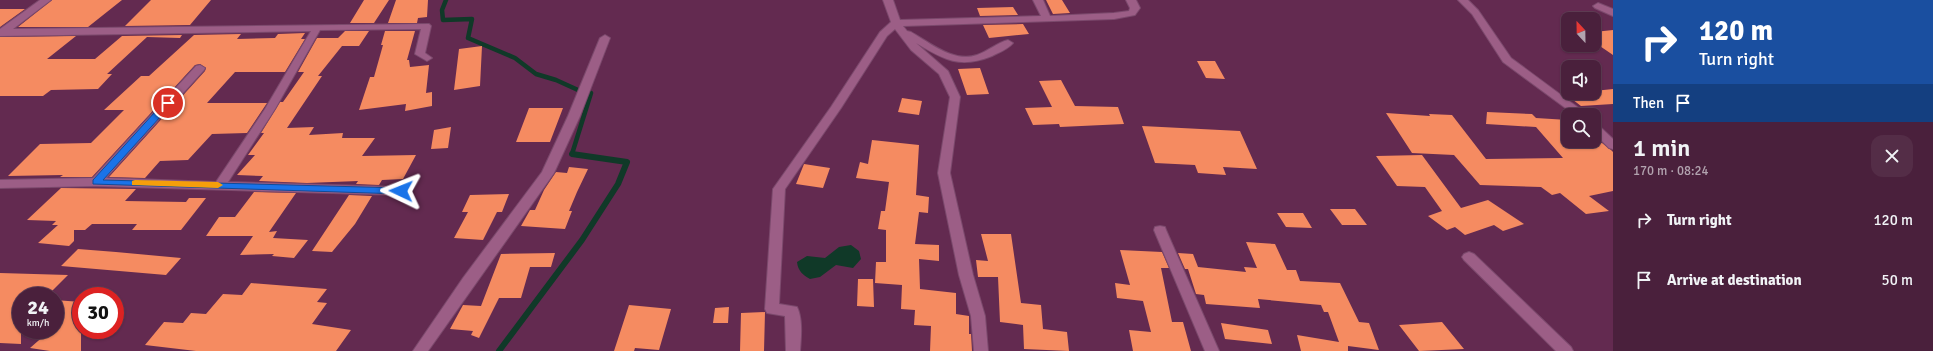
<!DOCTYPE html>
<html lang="en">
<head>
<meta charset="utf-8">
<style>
	body { margin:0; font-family:Signika,sans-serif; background:#542d47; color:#f1f3f6; height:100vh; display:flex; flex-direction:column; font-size:15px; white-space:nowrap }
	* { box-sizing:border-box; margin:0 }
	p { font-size:13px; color:#b2a3af }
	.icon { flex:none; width:22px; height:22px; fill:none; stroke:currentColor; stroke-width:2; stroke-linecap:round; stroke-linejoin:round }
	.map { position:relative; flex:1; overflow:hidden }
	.details { display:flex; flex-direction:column; background:#4a203c; width:320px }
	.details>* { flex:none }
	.top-card { background:#1a4fa0; color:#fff; overflow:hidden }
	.needle { width:26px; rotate:338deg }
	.controls { position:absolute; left:1561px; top:12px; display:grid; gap:8px }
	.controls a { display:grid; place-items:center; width:40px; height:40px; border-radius:8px; background:#4a203c; box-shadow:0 1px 3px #0004,0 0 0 1px #613e56; font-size:20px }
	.speed { position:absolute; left:12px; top:287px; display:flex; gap:8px; font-size:20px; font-weight:700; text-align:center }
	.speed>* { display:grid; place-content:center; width:52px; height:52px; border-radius:50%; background:#4a203c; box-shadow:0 1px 3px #0004,0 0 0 1px #613e56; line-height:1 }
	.speed small { font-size:10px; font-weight:400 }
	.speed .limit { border:6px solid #d22; background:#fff; color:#111 }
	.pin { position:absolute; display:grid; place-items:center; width:34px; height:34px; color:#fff; margin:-17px; border:2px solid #fff; border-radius:50%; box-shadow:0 1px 4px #0007 }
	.me { position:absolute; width:44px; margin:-22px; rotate:272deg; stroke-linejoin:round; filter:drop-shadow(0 0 3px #0008) }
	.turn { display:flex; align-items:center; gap:14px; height:84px; padding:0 20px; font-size:18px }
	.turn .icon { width:52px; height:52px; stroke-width:2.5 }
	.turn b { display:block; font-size:28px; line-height:34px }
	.then { display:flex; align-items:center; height:38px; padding:0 20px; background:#0003; gap:8px; font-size:15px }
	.round { display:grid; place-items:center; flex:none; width:42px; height:42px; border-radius:12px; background:#542d47 }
	.overview { display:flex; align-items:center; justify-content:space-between; height:68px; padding:0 20px }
	h1 { font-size:24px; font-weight:600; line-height:30px }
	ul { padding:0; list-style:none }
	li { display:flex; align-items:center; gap:12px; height:60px; padding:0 20px }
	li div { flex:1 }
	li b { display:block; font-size:15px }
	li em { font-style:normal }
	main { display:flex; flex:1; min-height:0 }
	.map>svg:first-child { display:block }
	.water { fill:#103928 }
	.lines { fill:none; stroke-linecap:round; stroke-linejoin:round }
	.stream-far1 { stroke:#103928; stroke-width:4.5 }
	.stream { stroke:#103928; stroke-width:6 }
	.building { fill:#f58b61 }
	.street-casing { stroke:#7b496c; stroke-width:2 }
	.street { fill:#9c5e86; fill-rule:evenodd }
	.route { fill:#1a73e8; stroke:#114b97 }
	.slow { fill:#f59e0b }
</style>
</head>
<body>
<main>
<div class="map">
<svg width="1613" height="351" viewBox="0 0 1613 351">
	<rect width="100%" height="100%" fill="#632a50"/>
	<path class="water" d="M851 245 859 251 861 259 853 268 836 265 820 277 810 279C803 275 798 271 797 262L807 256 825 258 839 247Z"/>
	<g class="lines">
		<path class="stream-far1" d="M446 0 442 10 443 20 472 19 468 38 515 58 536 74 556 80 578 90 591 93 572 154 578 155"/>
		<path class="stream" d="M499 351 582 240 618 184 627 162 572 154"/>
	</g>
	<path class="building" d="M52 0H122L88 27H18Z
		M151 0H211L190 25 125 26Z
		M364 0H389L374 23H350Z
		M396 0H428L427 17 418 18 417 23H388Z
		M1046 0H1062L1070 13 1053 14Z
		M1013 7 1018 15 980 16 977 8Z
		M0 9H25L0 27Z
		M1023 24 1029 34 989 38 983 25Z
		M1613 30V55L1594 42V32Z
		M345 31H369L359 46H342L318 76H322L287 128 314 127 309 135 343 133 342 138H375L362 156 416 155 403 179 382 180 379 185 356 184 358 181 307 183 259 181 263 176 237 175 255 155H248L264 133H261L280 102H283L304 72H298L317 38H338Z
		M385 31H415L407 60H409L410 67 429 65 426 93 432 92V106L405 111 406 104 359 110 370 77H374L383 45H381Z
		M305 33 301 39H305L285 72H235L207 103H267L247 133 212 134 188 160 160 161 145 178 109 177 205 71 206 68 200 64 195 65 92 177H60L63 175 8 176 40 144 91 143 124 110H104L141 76H149L194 35 241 34 237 39 275 38 278 34Z
		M182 35 180 38 147 37 107 74H112L98 89 51 90 43 96H0V37L76 36 47 59H95L122 36Z
		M482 46 480 86 454 90 459 49Z
		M1197 61H1215L1225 79 1206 78Z
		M980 68 989 94 967 95 958 69Z
		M1061 80 1075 106 1118 107 1124 124 1060 127 1059 124 1033 125 1025 108 1052 107 1039 81Z
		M1613 89V104L1581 106 1564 93H1594V91Z
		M902 98 922 101 919 115 898 112Z
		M529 108H563L550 142H516Z
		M1487 112 1532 114 1536 118 1568 120V141L1602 143 1611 150 1613 152V191L1589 196 1609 211 1586 214 1560 193 1552 195 1541 187 1480 185 1454 155 1412 153 1386 113 1430 116 1429 114 1452 115 1486 159 1563 158 1536 127 1486 124Z
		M1142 126 1240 131 1257 169 1223 167 1226 175 1198 173 1195 165 1155 163Z
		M451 127 448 148 431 149 434 130Z
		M872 140 919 145 916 195 929 197 928 213 919 212 915 244 939 245V261L919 259 920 289 956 293V314L969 316V334H971L972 351H930L931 326 914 325 915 310 901 309 902 285 875 283 876 262H886V230L878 229 881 211H885L889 182 856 178 860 162 868 164Z
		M1422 155 1461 208 1488 200 1524 224 1503 231 1494 225 1465 235 1455 227 1447 230 1428 216 1442 211 1425 187 1397 186 1376 156Z
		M804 164 830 168 823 188 796 184Z
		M569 167 588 169 577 192 569 211H572L565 229 521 226 530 210H535L544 190 556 172 567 173Z
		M61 188 136 189 125 201 186 202 189 198H206L181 230H132L137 224H92L85 230H74V241L69 246 38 243 58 225H52L56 221 27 220Z
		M254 192 296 193 269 232 277 231 273 238 308 240 294 258 272 256 274 254 240 255 253 236H206L219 217H235Z
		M509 194 502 212H497L483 240 454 238 468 212H462L470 195Z
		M349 195 372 196 355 224 332 252 312 251Z
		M1330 209H1355L1367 225H1342Z
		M1277 213H1303L1312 228 1286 227Z
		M981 234H1011L1021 303 1041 305 1043 329 1067 332 1069 351 1024 349 1023 325 1000 322 998 277H978L976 260 988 261Z
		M1246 242 1275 244 1287 270H1296L1300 281 1340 283 1359 322 1369 323 1379 350 1348 346V351H1301L1297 335 1339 342 1328 312H1324L1321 305 1258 299 1260 308 1206 304 1204 295 1196 294 1188 269H1185L1178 253 1193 254 1198 267 1246 272 1244 267 1257 268Z
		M78 249 116 252 181 258 166 275 61 266Z
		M1120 250 1162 252 1169 268H1161L1172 322H1183L1191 351H1133L1129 330 1151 332 1143 301 1117 298 1115 283 1130 285Z
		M555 253 551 267H530L521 298H499L479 338 471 335 473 331 450 329 463 305 481 306 501 254Z
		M0 273 68 275 47 296 21 294V344L0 343Z
		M858 279H873L874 307 857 306Z
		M251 283 327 289 317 302 327 303 312 324 351 330 336 351H196L145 345 164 322 183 323 191 313 206 314 223 294 242 295Z
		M55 300 81 302V351H50L30 348 46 334H55Z
		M629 305 671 309 659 350 635 348 634 351H614Z
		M729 307 728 323H713L715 308Z
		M765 312 764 351H740L741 313Z
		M1442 322 1464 349 1419 351 1399 325Z
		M1221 323 1268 330 1272 344 1225 339Z"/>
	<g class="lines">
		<defs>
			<path id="street" d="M40 0H51L13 29 429 24 431 26 425 53 432 58 427 61 415 54 421 29 320 30 275 109 228 182 401 187 405 188 407 191 405 194 401 195 96 186 0 188V180L93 178 196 66 200 65 205 68 204 70 106 178 216 182 265 109 311 31 0 36V29Z
				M883 0H893L900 20 1041 16 1033 0H1043L1050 16 1114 13 1129 11 1130 8 1126 0H1136L1140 8 1135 15 1114 19 903 26 907 31 911 32C930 43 954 63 977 55 988 51 997 43 1008 40L1013 43C1008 49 998 53 992 56 960 69 944 60 916 43L948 71 960 97 950 173 973 275 985 316 988 351H974L971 316 959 275 938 173 950 97 939 74 911 50 895 29 887 36 841 108 785 189 779 304 797 307C803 319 801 338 800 351H786L785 316 767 313 765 309 773 189 831 107 880 32 891 22Z
				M1458 0H1468L1478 10 1511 58 1588 115H1575L1503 62 1472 14Z
				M1598 3 1613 9V16L1595 8 1593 6Z
				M605 35 610 38 580 116 554 173 428 351H413L463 278 542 172 568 116 600 38Z
				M1594 124 1598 125 1613 139V149L1609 148 1594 133Z
				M1160 226 1165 227 1166 230 1219 351H1205L1154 230 1155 227Z
				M1469 252 1474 254 1571 347 1573 351H1556L1464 260 1462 257 1464 254Z"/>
		</defs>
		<use href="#street" class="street-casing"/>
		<use href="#street" class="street"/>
	</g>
	<path class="route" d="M168 100 171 101V105L103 180 401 188 406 191 401 194 93 184V180L165 101Z"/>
	<path class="slow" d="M135 180 218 182 223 185 218 188 132 185V181Z"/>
</svg>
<div class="controls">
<a><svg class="needle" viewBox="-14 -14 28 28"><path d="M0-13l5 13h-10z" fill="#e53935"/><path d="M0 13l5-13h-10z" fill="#b2a3af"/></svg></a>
<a><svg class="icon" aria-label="sound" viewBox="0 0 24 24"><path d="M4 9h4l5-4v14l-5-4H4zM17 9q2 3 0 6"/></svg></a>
<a><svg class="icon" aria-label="search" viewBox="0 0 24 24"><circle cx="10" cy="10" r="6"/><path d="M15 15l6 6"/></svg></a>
</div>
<div class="speed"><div>24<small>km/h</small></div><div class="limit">30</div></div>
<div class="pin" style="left:168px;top:103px;background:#d93025"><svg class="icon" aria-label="arrive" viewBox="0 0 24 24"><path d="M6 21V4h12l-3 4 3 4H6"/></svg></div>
<svg class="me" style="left:401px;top:191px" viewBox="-20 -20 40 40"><path d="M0-17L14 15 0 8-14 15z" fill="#1a73e8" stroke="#fff" stroke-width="4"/></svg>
</div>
<section class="details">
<div class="top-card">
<div class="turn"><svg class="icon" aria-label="right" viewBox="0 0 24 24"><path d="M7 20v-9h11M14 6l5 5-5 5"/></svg><div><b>120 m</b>Turn right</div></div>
<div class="then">Then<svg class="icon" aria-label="arrive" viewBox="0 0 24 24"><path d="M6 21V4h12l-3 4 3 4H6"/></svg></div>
</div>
<div class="overview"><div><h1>1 min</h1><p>170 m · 08:24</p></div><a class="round"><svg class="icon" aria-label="close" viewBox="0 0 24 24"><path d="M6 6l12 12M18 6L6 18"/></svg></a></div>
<ul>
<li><svg class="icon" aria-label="right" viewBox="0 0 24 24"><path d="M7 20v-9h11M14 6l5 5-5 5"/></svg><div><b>Turn right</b></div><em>120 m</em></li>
<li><svg class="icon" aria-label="arrive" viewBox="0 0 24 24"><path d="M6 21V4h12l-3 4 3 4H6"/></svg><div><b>Arrive at destination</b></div><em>50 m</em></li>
</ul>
</section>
</main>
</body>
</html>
